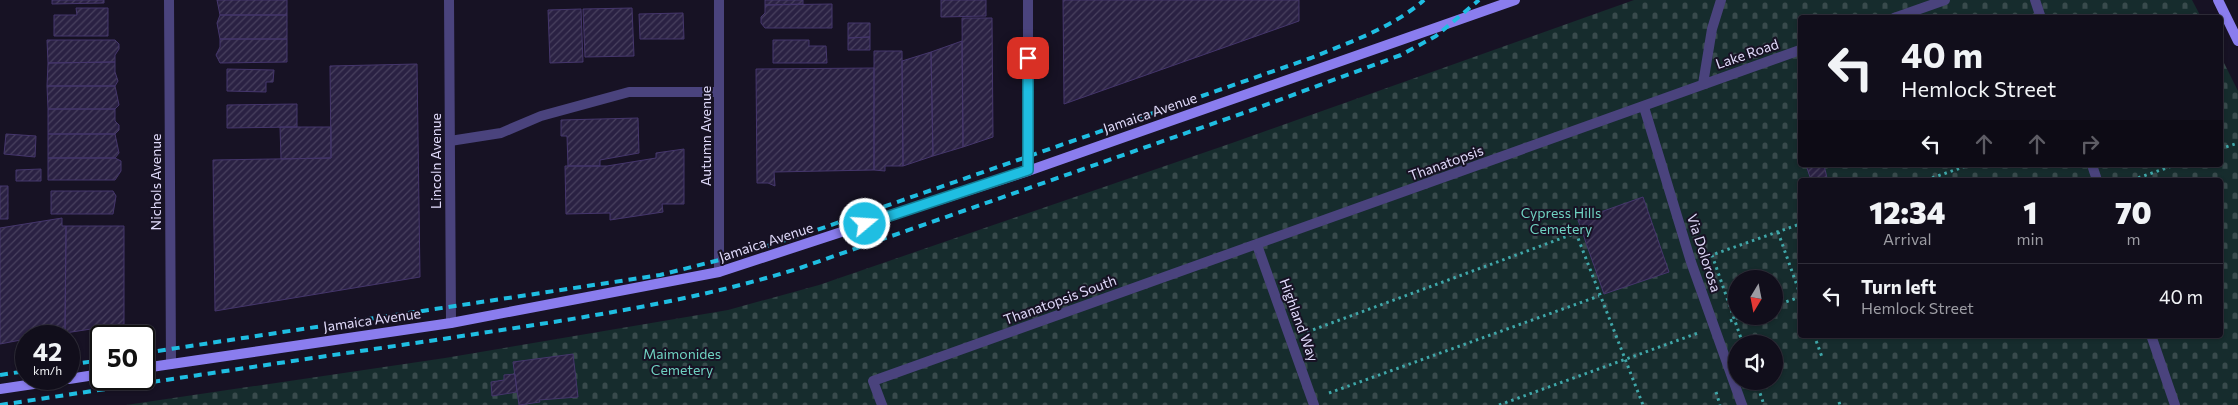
<!DOCTYPE html>
<html lang="en">
<head>
<meta charset="utf-8">
<style>
	body { margin:0; font-family:Commissioner,sans-serif; background:#1e1c28; color:#f1f3f6; height:100vh; display:flex; flex-direction:column; font-size:19px; white-space:nowrap }
	* { box-sizing:border-box; margin:0 }
	p { font-size:16px; color:#9c9ca3 }
	.icon { flex:none; width:28px; height:28px; fill:none; stroke:currentColor; stroke-width:2; stroke-linecap:round; stroke-linejoin:round }
	.map { position:relative; flex:1; overflow:hidden }
	.side { position:absolute; left:1798px; top:178px; width:425px; height:160px; display:flex; flex-direction:column; background:#110e1b; border-radius:5px; box-shadow:0 1px 4px #0004,0 0 0 1px #302e3a }
	.side>* { flex:none }
	.guide { position:absolute; left:1798px; top:15px; width:425px; height:152px; border-radius:5px; box-shadow:0 1px 4px #0004,0 0 0 1px #302e3a; background:#110e1b; color:#f1f3f6; overflow:hidden }
	.needle { width:32px; rotate:190deg }
	.buttons { position:absolute; left:1728px; top:270px; display:grid; gap:10px }
	.buttons a { display:grid; place-items:center; width:55px; height:55px; border-radius:50%; background:#110e1b; box-shadow:0 1px 4px #0004,0 0 0 1px #302e3a; font-size:25px }
	.speed { position:absolute; left:15px; top:325px; display:flex; gap:10px; font-size:25px; font-weight:700; text-align:center }
	.speed>* { display:grid; place-content:center; width:65px; height:65px; border-radius:50%; background:#110e1b; box-shadow:0 1px 4px #0004,0 0 0 1px #302e3a; line-height:1 }
	.speed small { font-size:12px; font-weight:400 }
	.speed .limit { border:2px solid #111; border-radius:8px; background:#fff; color:#111 }
	.pin { position:absolute; display:grid; place-items:center; width:42px; height:42px; color:#fff; margin:-21px; border-radius:10px; box-shadow:0 2px 8px #0006 }
	.me { position:absolute; width:55px; margin:-28px; rotate:72deg; stroke-linejoin:round; filter:drop-shadow(0 0 4px #0008) }
	.turn { display:flex; align-items:center; gap:18px; height:105px; padding:0 20px; font-size:22px }
	.turn .icon { width:65px; height:65px; stroke-width:2.5 }
	.turn b { display:block; font-size:35px; line-height:42px }
	.lanes { display:flex; align-items:center; height:48px; padding:0 20px; background:#0003; justify-content:center; gap:25px; direction:ltr }
	.lanes .off { opacity:.35 }
	.eta { display:flex; justify-content:space-evenly; align-items:center; height:85px; text-align:center }
	.eta b { font-size:30px; font-weight:800; line-height:35px }
	ul { padding:0; list-style:none }
	li { display:flex; align-items:center; gap:15px; height:65px; padding:0 20px; border-top:1px solid #302e3a }
	li div { flex:1 }
	li b { display:block; font-size:19px }
	li em { font-style:normal }
	.map>svg:first-child { display:block }
	.cemetery { fill:url(#cemetery-stones); fill-rule:evenodd }
	.building { fill:url(#building-hatch); stroke:#45366c }
	.lines { fill:none; stroke-linecap:round; stroke-linejoin:round }
	.path { stroke:#3fa7a9; stroke-width:3; stroke-dasharray:2.5 4; stroke-linecap:butt }
	.lane { stroke:#4a437d; stroke-width:10 }
	.street { stroke:#4a437d; stroke-width:10 }
	.secondary { stroke:#8a7dee; stroke-width:10 }
	.rail { stroke:#1fbee2; stroke-width:4; stroke-dasharray:8 6; stroke-linecap:butt }
	.route-casing { stroke:#147c93; stroke-width:12 }
	.route { stroke:#1fbee2; stroke-width:9 }
	.labels { text-anchor:middle; stroke-width:4; stroke-linejoin:round; paint-order:stroke }
	.street-label { font-size:14px; fill:#e0dafa; stroke:#171224 }
	.park-label { font-size:14px; fill:#6fd1c1; stroke:#171224 }
</style>
</head>
<body>
<div class="map">
<svg width="2238" height="405" viewBox="0 0 2238 405">
	<defs>
		<pattern id="cemetery-stones" width="16" height="16" patternUnits="userSpaceOnUse" patternTransform="scale(1.25)"><rect width="16" height="16" fill="#162c2d"/><path d="M2 7V4a2 2 0 0 1 4 0v3zM10 15v-3a2 2 0 0 1 4 0v3z" fill="#384a4c"/></pattern>
		<pattern id="building-hatch" width="6" height="6" patternUnits="userSpaceOnUse" patternTransform="scale(1.25)"><rect width="6" height="6" fill="#2a2143"/><path d="M-1 1l2-2M0 6l6-6M5 7l2-2" fill="none" stroke="#49415f"/></pattern>
	</defs>
	<rect width="100%" height="100%" fill="#171224"/>
	<path class="cemetery" d="M1634 0H2192L2201 17 1800 18V165H2220V55L2238 91V405H126L445 358 728 310 819 285 1232 143ZM1800 180H2220V335H1800ZM1736 279H1774V316H1736ZM1736 344H1774V381H1736Z"/>
	<path class="building" d="M52 0H104V3L52 4Z
		M217 0H287V15H220Z
		M765 0H803V4L765 5Z
		M941 0H986V16L941 17Z
		M1063 0H1299V21L1064 104Z
		M832 4V28H765L761 23V17L765 13V5Z
		M76 8H108V36H54V15H77Z
		M632 8 634 56 585 57 583 9Z
		M581 9 583 62 550 63 548 10Z
		M683 13 684 39H640L639 14Z
		M220 15H287V39H220L217 23Z
		M962 18H992L993 137 963 147Z
		M848 23H870V37L848 38Z
		M870 37V50H848V38Z
		M220 39H287V62L220 63 216 55 220 47Z
		M47 40H115L119 44V49L115 55V62L48 63Z
		M773 40H809V46H826L827 63H773Z
		M962 41 963 147 933 156 931 52Z
		M874 51H902L903 166H885V171L874 170Z
		M931 52 933 156 903 166 902 61Z
		M115 62V72L118 81 115 86H47L48 63Z
		M417 64 420 277 215 311 213 160 331 158 330 66Z
		M874 68V170L774 172 775 186 768 183H757L756 69Z
		M227 69 274 70 273 82H266V92L227 91Z
		M47 86H115L119 105 115 109H48Z
		M297 104V127L227 128V105Z
		M48 109H115V121L119 125V130L115 134H48Z
		M638 118 639 153 600 160V166H568L567 136H561V120Z
		M280 127H331V158L281 159Z
		M6 134 36 136 35 157 4 154Z
		M48 134H115L119 153 115 158H48Z
		M684 149V204H662L663 212 610 220V213L566 214 565 166H607L656 158V153Z
		M48 158H115L121 161V171L115 180H48Z
		M1806 165H1824L1827 178 1811 180Z
		M41 169V181H16V170Z
		M0 186H8V219H0Z
		M51 191H113L116 196 113 214H51Z
		M1643 197 1669 272 1604 294 1578 220Z
		M62 218V226H66L65 333 45 336H26V339L0 344V228Z
		M66 226H124V324L65 333Z
		M573 354 578 397 539 400 540 402 519 405 513 362Z
		M515 374 517 392 492 396 491 382 504 380V375Z"/>
	<g class="lines">
		<path class="path" d="M2220 149 2238 143
			M1926 180 1969 165
			M2132 180 2175 165
			M1778 232 1800 294
			M1712 255 1743 344
			M1709 256 1800 224
			M1774 306 1800 297
			M1730 321 1743 316
			M1307 332 1576 233 1643 405
			M1814 335 1822 357
			M1756 381 1764 405
			M1716 392 1720 405
			M1329 393 1599 296
			M1839 402 1840 405
			M1499 405 1698 333"/>
		<path class="lane" d="M2035 0 2041 18
			M1894 18 1945 0
			M1703 84 1712 29 1721 0
			M1644 107 1691 262 1742 405
			M450 141 501 133 541 116 629 92H719
			M2092 165 2097 180
			M1257 245 1314 405
			M2151 335 2175 405
			M882 405 873 381 1800 50"/>
		<path class="street" d="M169 0 171 364
			M449 0 451 323
			M719 0V272
			M1028 0V171"/>
		<path class="secondary" d="M2218 0 2238 41
			M144 368 451 323 719 272 1028 171 1515 0
			M69 379 101 374
			M0 389 67 379"/>
		<path class="rail" d="M144 353 660 275 739 255 811 232 1311 58C1350 42 1392 28 1424 0
			M69 365 101 360
			M0 375 26 371
			M0 405C145 383 291 361 436 340 559 321 682 305 800 268L1252 110 1401 55 1436 36 1479 0"/>
	</g>
	<g class="lines">
		<defs>
			<path id="route" d="M865 224 1028 170V58"/>
		</defs>
		<use href="#route" class="route-casing"/>
		<use href="#route" class="route"/>
	</g>
	<g class="labels">
		<g class="street-label">
			<text transform="translate(1747 54) rotate(-19)" y="5">Lake Road</text>
			<text transform="translate(1150 113) rotate(-19)" y="5">Jamaica Avenue</text>
			<text transform="translate(706 136) rotate(-90)" y="5">Autumn Avenue</text>
			<text transform="translate(436 161) rotate(-90)" y="5">Lincoln Avenue</text>
			<text transform="translate(1446 163) rotate(-20)" y="5">Thanatopsis</text>
			<text transform="translate(156 182) rotate(-90)" y="5">Nichols Avenue</text>
			<text transform="translate(766 242) rotate(-18)" y="5">Jamaica Avenue</text>
			<text transform="translate(1704 253) rotate(72)" y="5">Via Dolorosa</text>
			<text transform="translate(1060 300) rotate(-20)" y="5">Thanatopsis South</text>
			<text transform="translate(372 320) rotate(-8)" y="5">Jamaica Avenue</text>
			<text transform="translate(1299 320) rotate(70)" y="5">Highland Way</text>
		</g>
		<g class="park-label">
			<text x="1561" y="218">Cypress Hills<tspan x="1561" dy="16">Cemetery</tspan></text>
			<text x="682" y="359">Maimonides<tspan x="682" dy="16">Cemetery</tspan></text>
		</g>
	</g>
</svg>
<div class="buttons">
<a><svg class="needle" viewBox="-14 -14 28 28"><path d="M0-13l5 13h-10z" fill="#e53935"/><path d="M0 13l5-13h-10z" fill="#9c9ca3"/></svg></a>
<a><svg class="icon" aria-label="sound" viewBox="0 0 24 24"><path d="M4 9h4l5-4v14l-5-4H4zM17 9q2 3 0 6"/></svg></a>
</div>
<div class="speed"><div>42<small>km/h</small></div><div class="limit">50</div></div>
<div class="pin" style="left:1028px;top:58px;background:#d93025"><svg class="icon" aria-label="arrive" viewBox="0 0 24 24"><path d="M6 21V4h12l-3 4 3 4H6"/></svg></div>
<svg class="me" style="left:865px;top:224px" viewBox="-20 -20 40 40"><circle r="17" fill="#1fbee2" stroke="#fff" stroke-width="3"/><path d="M0-11L8 9 0 5-8 9z" fill="#fff"/></svg>
<div class="guide">
<div class="turn"><svg class="icon" aria-label="left" viewBox="0 0 24 24"><path d="M17 20v-9H6M10 6l-5 5 5 5"/></svg><div><b>40 m</b>Hemlock Street</div></div>
<div class="lanes"><svg class="icon" aria-label="left" viewBox="0 0 24 24"><path d="M17 20v-9H6M10 6l-5 5 5 5"/></svg><svg class="icon off" aria-label="ahead" viewBox="0 0 24 24"><path d="M12 20V5M6 11l6-6 6 6"/></svg><svg class="icon off" aria-label="ahead" viewBox="0 0 24 24"><path d="M12 20V5M6 11l6-6 6 6"/></svg><svg class="icon off" aria-label="right" viewBox="0 0 24 24"><path d="M7 20v-9h11M14 6l5 5-5 5"/></svg></div>
</div>
<section class="side">
<div class="eta">
<div><b>12:34</b><p>Arrival</p></div>
<div><b>1</b><p>min</p></div>
<div><b>70</b><p>m</p></div>
</div>
<ul>
<li><svg class="icon" aria-label="left" viewBox="0 0 24 24"><path d="M17 20v-9H6M10 6l-5 5 5 5"/></svg><div><b>Turn left</b><p>Hemlock Street</p></div><em>40 m</em></li>
</ul>
</section>
</div>
</body>
</html>
